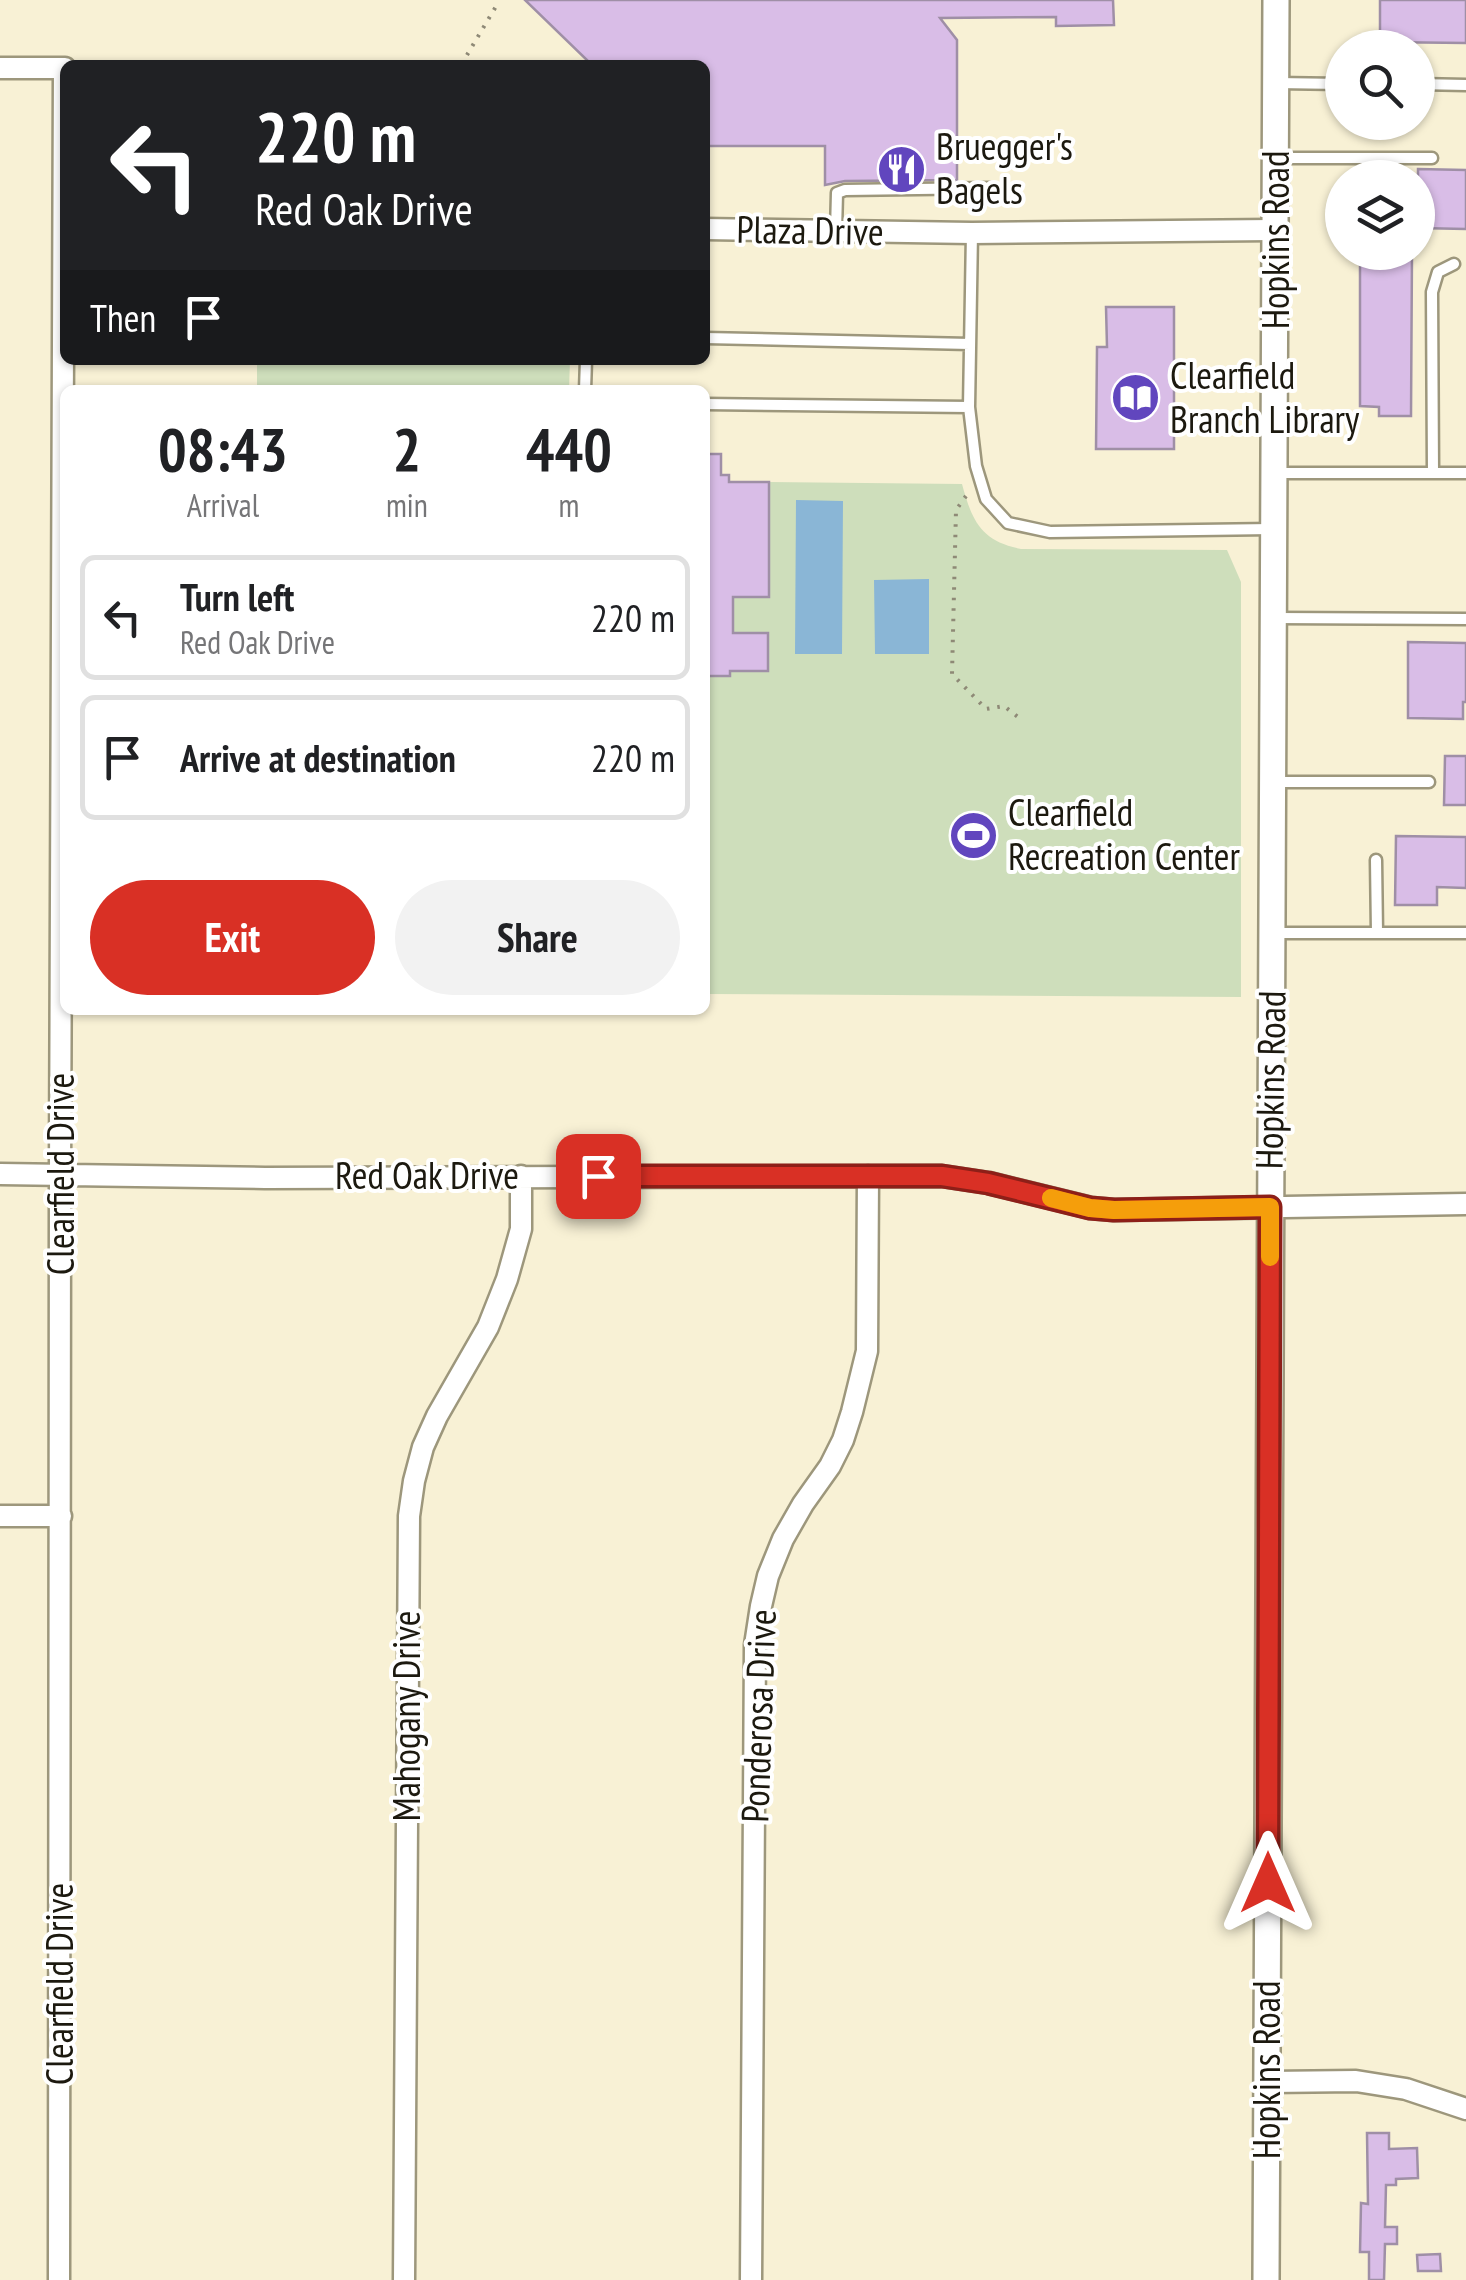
<!DOCTYPE html>
<html lang="en">
<head>
<meta charset="utf-8">
<style>
	body { margin:0; font-family:"PT Sans Narrow",sans-serif; background:#f2f2f2; color:#202124; height:100vh; display:flex; flex-direction:column; font-size:38px; white-space:nowrap }
	* { box-sizing:border-box; margin:0 }
	p { font-size:32px; color:#757577 }
	.icon { flex:none; width:55px; height:55px; fill:none; stroke:currentColor; stroke-width:2; stroke-linecap:round; stroke-linejoin:round }
	.map { position:relative; flex:1; overflow:hidden }
	.details { position:absolute; left:60px; top:385px; width:650px; height:630px; display:flex; flex-direction:column; background:#fff; border-radius:15px; box-shadow:0 2px 8px #0004 }
	.details>* { flex:none }
	.top-card { position:absolute; left:60px; top:60px; width:650px; height:305px; border-radius:15px; box-shadow:0 2px 8px #0004; background:#202124; color:#fff; overflow:hidden }
	.fabs { position:absolute; left:1325px; top:30px; display:grid; gap:20px }
	.fabs a { display:grid; place-items:center; width:110px; height:110px; border-radius:50%; background:#fff; box-shadow:0 2px 8px #0004; font-size:50px }
	.pin { position:absolute; display:grid; place-items:center; width:85px; height:85px; color:#fff; margin:-42px; border-radius:20px; box-shadow:0 5px 15px #0006 }
	.me { position:absolute; width:110px; margin:-55px; rotate:0deg; stroke-linejoin:round; filter:drop-shadow(0 0 8px #0008) }
	.turn { display:flex; align-items:center; gap:35px; height:210px; padding:0 30px; font-size:45px }
	.turn .icon { width:130px; height:130px; stroke-width:2.5 }
	.turn b { display:block; font-size:70px; line-height:85px }
	.then { display:flex; align-items:center; height:95px; padding:0 30px; background:#0003; gap:20px; font-size:38px }
	.eta { display:flex; justify-content:space-evenly; align-items:center; height:170px; text-align:center }
	.eta b { font-size:60px; font-weight:700; line-height:70px }
	.action { display:flex; gap:20px; margin-top:auto; padding:20px 30px }
	.action a { flex:1; height:115px; border-radius:60px; background:#d93025; color:#fff; font-size:40px; font-weight:700; line-height:115px; text-align:center }
	.action a+a { background:#f2f2f2; color:#202124 }
	ul { padding:0; list-style:none }
	li { display:flex; align-items:center; gap:30px; height:125px; margin:0 20px 15px; padding:0 10px; border:5px solid #e0e0e0; border-radius:15px }
	li div { flex:1 }
	li b { display:block; font-size:38px }
	li em { font-style:normal }
	.map>svg:first-child { display:block }
	.green { fill:#cedebb }
	.water { fill:#8ab6d6 }
	.building { fill:#d9bde7; stroke:#9f8fa6; stroke-width:2.5 }
	.lines { fill:none; stroke-linecap:round; stroke-linejoin:round }
	.service-casing { stroke:#9d977c; stroke-width:15 }
	.minor-casing { stroke:#9d977c; stroke-width:25 }
	.tertiary-casing { stroke:#9d977c; stroke-width:30 }
	.path { stroke:#8e8976; stroke-width:4; stroke-dasharray:2.5 8; stroke-linecap:butt }
	.service { stroke:#fff; stroke-width:10 }
	.minor { stroke:#fff; stroke-width:20 }
	.tertiary { stroke:#fff; stroke-width:25 }
	.route-casing { stroke:#8d1f18; stroke-width:25 }
	.route { stroke:#d93025; stroke-width:18 }
	.slow { stroke:#f59e0b; stroke-width:18 }
	.labels { text-anchor:middle; stroke-width:8; stroke-linejoin:round; paint-order:stroke }
	.poi-label { font-size:38px; fill:#1c190f; stroke:#fff; text-anchor:start }
	.street-label { font-size:38px; fill:#1c190f; stroke:#fff }
</style>
</head>
<body>
<div class="map">
<svg width="1466" height="2280" viewBox="0 0 1466 2280">
	<rect width="100%" height="100%" fill="#f8f1d5"/>
	<path class="green" d="M257 360H570L569 390H257Z
		M769 482 962 484C972 521 981 541 1021 549L1227 550 1241 582V997L705 994V676H729L730 671H768V634L733 633V597L769 596Z"/>
	<path class="water" d="M796 500 843 501 842 654H795Z
		M929 579V654H875L874 580Z"/>
	<path class="building" d="M525 0H1113L1114 25 1056 26V17L940 18 957 40V180L845 181 825 185V146H705V65H592Z
		M1380 0H1466V43L1380 42Z
		M1418 169 1466 170V229L1418 228Z
		M1360 252H1412L1411 416H1379V407L1360 406Z
		M1106 307H1174V449H1096L1097 347H1107Z
		M705 454H721V475H729V482H769V597H733V633H768V671H730V676H705Z
		M1408 642 1466 643V702H1463V719L1408 718Z
		M1445 756H1466V805H1444Z
		M1396 836 1466 837V888L1437 887V905H1395Z
		M1367 2133H1389V2149L1417 2148 1418 2178 1396 2179V2185H1386L1385 2227H1397V2244H1385L1384 2280H1369V2252H1360L1361 2203 1368 2204Z
		M1440 2254 1441 2271H1418L1417 2255Z"/>
	<g class="lines">
		<defs>
			<path id="service" d="M1277 83 1342 84
				M1418 84 1466 85
				M1277 158H1432
				M836 231 837 193 845 190 990 188
				M705 338 970 344
				M585 390 586 360
				M705 404 969 407 972 233
				M969 407 976 466 986 499 1008 523 1050 532 1275 529
				M1276 473H1466
				M1433 473 1432 292 1438 272 1454 264
				M1275 618 1466 619
				M1275 782H1429
				M1376 860 1377 933
				M1274 933H1466"/>
			<path id="minor" d="M0 68H65
				M705 229 972 233 1276 230
				M0 1174 265 1178 942 1176 989 1183 1091 1208 1114 1210 1466 1204
				M0 1516H61
				M1267 2082 1356 2081 1406 2089 1466 2109
				M59 2280 60 1175 64 68
				M404 2280 409 1516 414 1481 423 1447 437 1416 488 1327 507 1279 521 1229V1176
				M751 2280 755 1645 761 1606 768 1576 783 1539 803 1504 830 1466 843 1440 852 1412 867 1351 868 1176"/>
			<path id="tertiary" d="M1266 2280 1276 0"/>
		</defs>
		<use href="#service" class="service-casing"/>
		<use href="#minor" class="minor-casing"/>
		<use href="#tertiary" class="tertiary-casing"/>
		<path class="path" d="M467 55 498 3
			M966 496 956 510 952 674 986 709 1004 706 1018 717"/>
		<use href="#service" class="service"/>
		<use href="#minor" class="minor"/>
		<use href="#tertiary" class="tertiary"/>
	</g>
	<g class="lines">
		<defs>
			<path id="route" d="M598 1176H942L988 1183 1090 1208 1114 1210 1270 1207 1268 1883"/>
		</defs>
		<use href="#route" class="route-casing"/>
		<use href="#route" class="route"/>
		<path class="slow" d="M1051 1198 1090 1208 1114 1210 1270 1207V1257"/>
	</g>
	<defs>
		<symbol id="restaurant-disc" viewBox="-11 -11 22 22"><circle r="9.5" fill="#6146be" stroke="#fff"/><path d="M-5-6h1v4h1v-4h1v4h1v-4h1v5L-1.5 .5V6h-2V.5L-5-1ZM5-6V6H3V1.5H1.5Q1.5-4 5-6Z" fill="#fff"/></symbol>
		<symbol id="library-disc" viewBox="-11 -11 22 22"><circle r="9.5" fill="#6146be" stroke="#fff"/><path d="M-6-4Q-3-5.5-.7-3.5V5Q-3 3-6 4ZM6-4Q3-5.5 .7-3.5V5Q3 3 6 4Z" fill="#fff"/></symbol>
		<symbol id="stadium-disc" viewBox="-11 -11 22 22"><circle r="9.5" fill="#6146be" stroke="#fff"/><path d="M0-5a6.5 5 0 1 0 0 10a6.5 5 0 1 0 0-10ZM-3.5-1.8h7v3.6h-7Z" fill="#fff"/></symbol>
	</defs>
	<g fill-rule="evenodd">
		<use href="#restaurant-disc" x="874" y="142" width="55" height="55"/>
		<use href="#library-disc" x="1108" y="370" width="55" height="55"/>
		<use href="#stadium-disc" x="946" y="808" width="55" height="55"/>
	</g>
	<g class="labels">
		<g class="poi-label">
			<text x="936" y="160">Bruegger's<tspan x="936" dy="44">Bagels</tspan></text>
			<text x="1170" y="389">Clearfield<tspan x="1170" dy="44">Branch Library</tspan></text>
			<text x="1008" y="826">Clearfield<tspan x="1008" dy="44">Recreation Center</tspan></text>
		</g>
		<g class="street-label">
			<text transform="translate(810 231) rotate(1)" y="13">Plaza Drive</text>
			<text transform="translate(1276 240) rotate(-90)" y="13">Hopkins Road</text>
			<text transform="translate(1271 1080) rotate(-89)" y="13">Hopkins Road</text>
			<text transform="translate(61 1174) rotate(-90)" y="13">Clearfield Drive</text>
			<text x="427" y="1189">Red Oak Drive</text>
			<text transform="translate(407 1716) rotate(-90)" y="13">Mahogany Drive</text>
			<text transform="translate(759 1716) rotate(-88)" y="13">Ponderosa Drive</text>
			<text transform="translate(60 1984) rotate(-90)" y="13">Clearfield Drive</text>
			<text transform="translate(1267 2070) rotate(-90)" y="13">Hopkins Road</text>
		</g>
	</g>
</svg>
<div class="fabs">
<a><svg class="icon" aria-label="search" viewBox="0 0 24 24"><circle cx="10" cy="10" r="6"/><path d="M15 15l6 6"/></svg></a>
<a><svg class="icon" aria-label="layers" viewBox="0 0 24 24"><path d="M12 4l9 5-9 5-9-5zM3 14l9 5 9-5"/></svg></a>
</div>
<div class="pin" style="left:598px;top:1176px;background:#d93025"><svg class="icon" aria-label="arrive" viewBox="0 0 24 24"><path d="M6 21V4h12l-3 4 3 4H6"/></svg></div>
<svg class="me" style="left:1268px;top:1883px" viewBox="-20 -20 40 40"><path d="M0-17L14 15 0 8-14 15z" fill="#d93025" stroke="#fff" stroke-width="4"/></svg>
<div class="top-card">
<div class="turn"><svg class="icon" aria-label="left" viewBox="0 0 24 24"><path d="M17 20v-9H6M10 6l-5 5 5 5"/></svg><div><b>220 m</b>Red Oak Drive</div></div>
<div class="then">Then<svg class="icon" aria-label="arrive" viewBox="0 0 24 24"><path d="M6 21V4h12l-3 4 3 4H6"/></svg></div>
</div>
<section class="details">
<div class="eta">
<div><b>08:43</b><p>Arrival</p></div>
<div><b>2</b><p>min</p></div>
<div><b>440</b><p>m</p></div>
</div>
<ul>
<li><svg class="icon" aria-label="left" viewBox="0 0 24 24"><path d="M17 20v-9H6M10 6l-5 5 5 5"/></svg><div><b>Turn left</b><p>Red Oak Drive</p></div><em>220 m</em></li>
<li><svg class="icon" aria-label="arrive" viewBox="0 0 24 24"><path d="M6 21V4h12l-3 4 3 4H6"/></svg><div><b>Arrive at destination</b></div><em>220 m</em></li>
</ul>
<div class="action"><a>Exit</a><a>Share</a></div>
</section>
</div>
</body>
</html>
